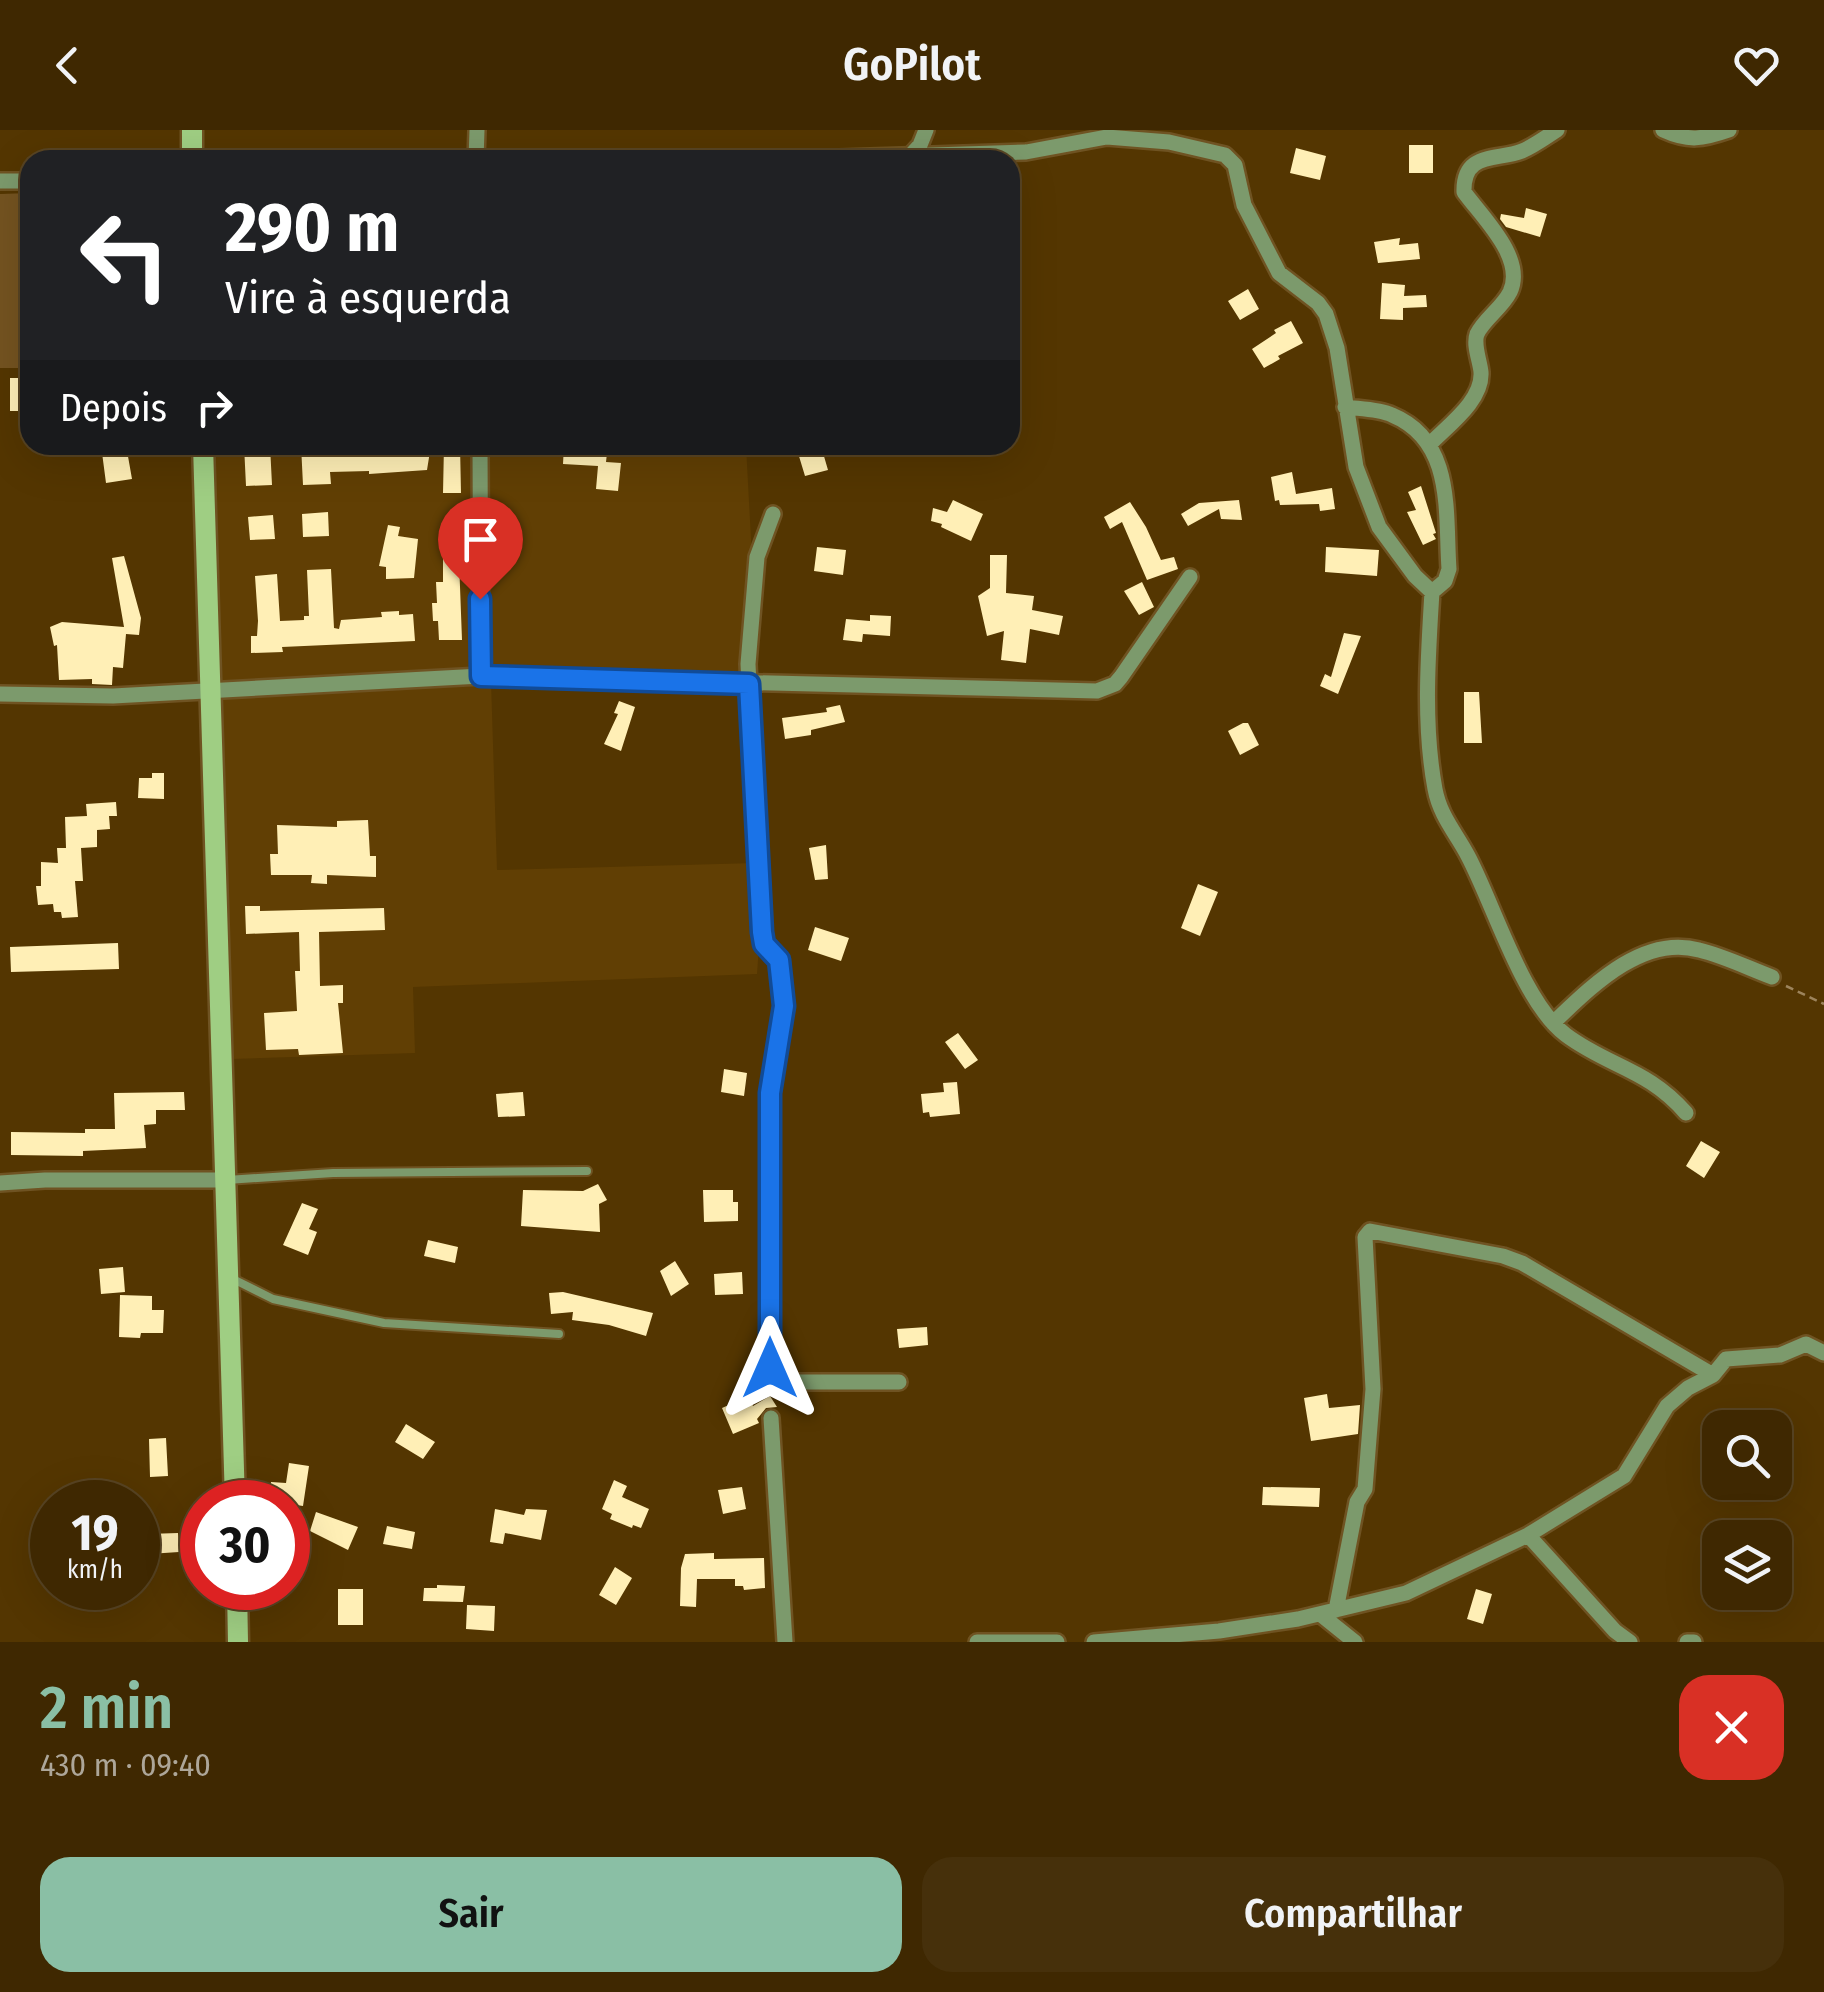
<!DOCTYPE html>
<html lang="pt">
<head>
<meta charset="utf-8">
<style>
	body { margin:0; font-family:"Fira Sans Condensed",sans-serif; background:#46300b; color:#f1f3f6; height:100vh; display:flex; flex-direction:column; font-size:38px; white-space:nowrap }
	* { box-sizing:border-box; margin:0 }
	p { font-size:32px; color:#ada699 }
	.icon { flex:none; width:55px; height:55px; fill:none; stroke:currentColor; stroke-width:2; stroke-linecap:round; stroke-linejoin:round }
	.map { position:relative; height:1512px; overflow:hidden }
	.panel { display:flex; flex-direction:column; background:#3f2801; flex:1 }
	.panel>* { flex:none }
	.hud { position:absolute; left:20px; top:20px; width:1000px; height:305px; border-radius:30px; box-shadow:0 10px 40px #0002,0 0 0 2px #584423; background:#202124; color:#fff; overflow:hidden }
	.controls { position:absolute; left:1702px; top:1280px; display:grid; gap:20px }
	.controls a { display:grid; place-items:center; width:90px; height:90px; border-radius:20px; background:#3f2801; box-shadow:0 10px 40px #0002,0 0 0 2px #584423; font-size:50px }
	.speed { position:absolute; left:30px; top:1350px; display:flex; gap:20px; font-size:50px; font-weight:700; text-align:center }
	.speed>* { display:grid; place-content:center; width:130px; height:130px; border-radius:50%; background:#3f2801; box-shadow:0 10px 40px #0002,0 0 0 2px #584423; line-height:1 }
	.speed small { font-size:25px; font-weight:400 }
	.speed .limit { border:15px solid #d22; background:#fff; color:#111 }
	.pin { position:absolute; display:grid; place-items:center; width:85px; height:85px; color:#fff; margin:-102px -42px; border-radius:50% 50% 50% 0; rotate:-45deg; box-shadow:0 0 10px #0007 }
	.pin .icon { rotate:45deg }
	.me { position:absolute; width:110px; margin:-55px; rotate:0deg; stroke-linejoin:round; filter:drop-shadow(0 0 8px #0008) }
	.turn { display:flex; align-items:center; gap:35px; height:210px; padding:0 40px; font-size:45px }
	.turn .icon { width:130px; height:130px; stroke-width:2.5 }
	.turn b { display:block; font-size:70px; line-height:85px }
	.then { display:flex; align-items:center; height:95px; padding:0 40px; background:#0003; gap:20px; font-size:38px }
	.round { display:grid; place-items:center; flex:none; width:105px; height:105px; border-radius:30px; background:#46300b }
	.summary { display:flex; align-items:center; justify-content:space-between; height:170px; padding:0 40px }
	h1 { font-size:60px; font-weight:600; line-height:75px; color:#8abfa5 }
	.cta { display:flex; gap:20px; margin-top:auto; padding:20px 40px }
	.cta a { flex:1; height:115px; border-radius:30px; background:#8abfa5; color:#111; font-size:40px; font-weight:600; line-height:115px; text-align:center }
	.cta a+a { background:#46300b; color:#f1f3f6 }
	header { display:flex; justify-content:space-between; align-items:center; height:130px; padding:0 40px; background:#3f2801; font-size:45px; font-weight:600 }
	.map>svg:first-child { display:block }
	.built { fill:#613f04 }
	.green { fill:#745320 }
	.building { fill:#ffefb6 }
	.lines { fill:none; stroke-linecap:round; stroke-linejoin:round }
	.lane-casing { stroke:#6f5322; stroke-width:12 }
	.street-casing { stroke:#6f5322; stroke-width:20 }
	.secondary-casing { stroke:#6f5322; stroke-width:25 }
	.path { stroke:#9d845c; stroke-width:2.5; stroke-dasharray:8 5; stroke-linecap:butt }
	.lane { stroke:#7c9a6c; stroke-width:8 }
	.street { stroke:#7c9a6c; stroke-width:15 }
	.secondary { stroke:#9fce83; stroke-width:20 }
	.route-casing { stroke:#114b97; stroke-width:25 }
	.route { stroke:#1a73e8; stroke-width:18 }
</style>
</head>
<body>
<header><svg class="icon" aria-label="back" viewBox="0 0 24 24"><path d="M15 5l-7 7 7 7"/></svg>GoPilot<svg class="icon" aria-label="heart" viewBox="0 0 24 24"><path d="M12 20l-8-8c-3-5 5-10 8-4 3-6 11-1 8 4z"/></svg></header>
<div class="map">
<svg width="1824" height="1512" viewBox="0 0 1824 1512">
	<rect width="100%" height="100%" fill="#543601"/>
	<path class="built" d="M214 315H746L752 428 745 536 733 550 491 551 497 740 756 733 760 802 757 844 413 857 415 923 230 929Z"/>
	<path class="green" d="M30 63V238H0V64Z"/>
	<path class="building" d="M1409 15H1433V43H1409Z
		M1296 18 1326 26 1320 50 1290 43Z
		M1526 78 1547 84 1540 107 1506 97 1500 89 1501 84 1524 88Z
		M1400 108 1399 115 1418 113 1420 129 1378 133 1374 112Z
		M1382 153 1405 155 1404 166 1426 165 1427 177 1403 178V190L1380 189Z
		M1248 159 1259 179 1240 190 1228 171Z
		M1291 191 1303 213 1278 226 1280 229 1264 238 1252 219 1276 203 1274 200Z
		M10 248H30V281H10Z
		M101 315H126L132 349 106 353Z
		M244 315H270L272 355 246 356Z
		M301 315H431L427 340 369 344V341L330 342 331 354 303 355Z
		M444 315H460L461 363H443Z
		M564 315H601V323H607L606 332 621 333 618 361 596 359 598 336 563 334Z
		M821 316 828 340 805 346 798 323Z
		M1292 342 1296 364 1332 358 1335 379 1320 381 1319 374 1280 375 1279 370 1275 371 1271 347Z
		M1421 356 1436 403 1433 404 1436 409 1423 415 1407 382 1416 380 1408 362Z
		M953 370 983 384 971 411 941 397 942 394 931 391 933 378 947 382Z
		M1239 370 1242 390 1221 389 1219 379 1188 396 1181 384 1199 373Z
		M1130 372 1146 397 1161 430 1174 427 1178 439 1147 450 1122 392 1110 399 1104 387Z
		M328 382 329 406 303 407 302 384Z
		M273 385 275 409 250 410 248 387Z
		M388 395 400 397 398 406 418 409 414 448 386 449V437L379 436Z
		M443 410H467V430H459L462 510H439L438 491H433L432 473H437L436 452H443Z
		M817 417 846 420 843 445 814 441Z
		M1326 417 1379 420 1377 446 1325 442Z
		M990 425H1007L1006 463 1034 466 1032 480 1063 486 1059 505 1030 499 1026 533 1001 530 1004 501 987 506 978 466 990 458Z
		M124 426 141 488 139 505 126 504 123 538 113 537 112 555 92 554V549L59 550 57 515 54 516 50 497 62 492 124 497 112 428Z
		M331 439 334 498 339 499 341 490 382 487 381 482 399 481V485L413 484 415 511 282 517 283 522 251 523V506H257L258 491 255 446 277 444 280 491 304 490V486H309L307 440Z
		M1142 452 1154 477 1139 485 1124 461Z
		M870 485 891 486 890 506 863 504 862 512 843 510 846 489 870 491Z
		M1344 503 1361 506 1338 564 1320 556 1325 544 1331 547Z
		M1464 562H1479L1482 613H1464Z
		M619 571 635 577 621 621 604 614 618 584 614 583Z
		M840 575 845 592 811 600V605L785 609 782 588 827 582 826 578Z
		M1243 593H1248L1259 615 1240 625 1228 601Z
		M152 643H164V669L138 668 139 648H152Z
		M116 672 117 686H109L110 699 97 700V717L81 718 83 751H75L78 787 62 788 61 782H54L53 774 38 775 36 756H41V732L58 733 57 718H66L65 687 87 686 86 674Z
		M368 690 370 726H376V747L327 745V754L311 753 312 745H271L270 724H278L277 695 337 697V691Z
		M826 715 828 749 815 750 809 718Z
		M1198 754 1218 762 1200 806 1181 798Z
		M245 776H260V781L384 778 385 800 319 802 320 856 343 855V873H338L343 923 299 925 298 919 266 920 264 883 297 881 295 841H300L299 802 246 804Z
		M815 797 849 808 841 831 808 820Z
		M118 813 119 839 11 842 10 817Z
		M958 903 978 930 965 939 945 912Z
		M724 939 747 943 744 966 721 962Z
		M957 952 960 984 930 987 929 982 923 983 921 964 944 962 943 953Z
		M184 962 185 980H156V994L144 995 146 1018 83 1021V1026L11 1025V1002L85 1003V999H115L114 963Z
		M523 962 525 986 498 987 496 964Z
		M1701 1011 1720 1022 1704 1048 1686 1036Z
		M598 1054 607 1070 599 1074 600 1102 521 1096 523 1060 583 1061Z
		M703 1060H733V1072H738V1091L704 1092Z
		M302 1073 318 1079 309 1099 317 1102 308 1125 283 1115Z
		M428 1110 458 1117 455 1133 424 1126Z
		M675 1131 689 1154 671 1166 660 1141Z
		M123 1137 125 1162 101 1164 99 1139Z
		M742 1142 743 1164 715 1165 714 1144Z
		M563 1162 653 1183 646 1206 609 1195 572 1190 573 1182 551 1184 549 1163Z
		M120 1165 152 1166V1180H164L163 1203H141L140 1208 119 1207Z
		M927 1197 928 1215 899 1218 897 1199Z
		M1327 1264 1329 1278 1360 1275 1358 1304 1311 1311 1304 1268Z
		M749 1266 753 1276 770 1266 777 1277 766 1278 757 1289 759 1293 733 1304 722 1278Z
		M406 1294 435 1312 423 1329 395 1312Z
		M166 1308 168 1346 150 1347 149 1309Z
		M289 1333 309 1336 303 1376 269 1371 271 1352 286 1353Z
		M614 1350 627 1356 622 1367 649 1379 641 1398 633 1395 632 1398 610 1389 612 1384 602 1379Z
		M742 1357 746 1379 723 1384 718 1360Z
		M1263 1357 1320 1358 1319 1377 1262 1375Z
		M495 1379 524 1385 526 1379 547 1380 541 1410 505 1403 503 1414 490 1412Z
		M316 1382 358 1397 348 1420 310 1401Z
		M387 1396 415 1402 412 1419 383 1414Z
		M178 1403 179 1422 149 1424 148 1404Z
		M714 1423V1429L764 1428 765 1458 744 1460 743 1456H735V1449H697L696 1477 680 1476 681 1438 685 1424Z
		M615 1437 632 1448 616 1475 599 1465Z
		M437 1455 465 1456 463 1472 423 1471 424 1458H437Z
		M338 1459H363V1495H338Z
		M1476 1459 1492 1464 1483 1494 1467 1489Z
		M467 1475 495 1476 494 1501 466 1499Z"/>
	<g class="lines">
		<defs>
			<path id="lane" d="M227 1050 333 1043 587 1041
				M231 1148 273 1169 384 1193 559 1204"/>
			<path id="street" d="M1663 0C1689 12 1703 9 1729 0
				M909 27 920 15 926 0
				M476 30 477 0
				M776 30 1026 22 1107 7 1169 12 1225 25 1235 35 1244 75 1279 143 1318 173 1326 184 1337 218 1356 337 1379 397 1415 446 1432 462
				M0 51H30
				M1345 277C1360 279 1379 279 1392 285 1455 311 1445 384 1449 439L1445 451 1432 462C1428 527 1423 594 1435 659 1440 686 1456 703 1468 726 1494 775 1523 873 1566 905 1609 937 1648 939 1686 983
				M480 315 481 546
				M1429 315C1447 296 1483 271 1481 242 1480 231 1473 215 1477 204 1484 189 1502 178 1510 162 1526 128 1482 87 1464 62 1463 21 1497 31 1522 21 1534 16 1546 7 1557 0
				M773 384 757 427 748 534 761 802 765 814 779 830 783 876 770 963V1239L779 1252H899
				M0 564 113 566 481 546 1097 561 1115 554 1121 547 1190 447
				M1553 893C1590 858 1642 804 1699 820 1724 826 1748 838 1772 847
				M0 1053 45 1050H223
				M771 1288 785 1512
				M1528 1405 1615 1501 1630 1512
				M1336 1480 1357 1372 1365 1359 1373 1259 1365 1107 1370 1101 1503 1126 1522 1133 1713 1245
				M1320 1484 1355 1512
				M977 1512H1057
				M1094 1512 1219 1501 1298 1489 1406 1463 1528 1405 1624 1346 1667 1276 1688 1258 1713 1245 1726 1229 1780 1225 1806 1214 1824 1223
				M1687 1512H1694"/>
			<path id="secondary" d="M192 0V30
				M203 315 235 1372
				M237 1458 238 1512"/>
		</defs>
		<use href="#lane" class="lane-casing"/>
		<use href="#street" class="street-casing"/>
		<use href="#secondary" class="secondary-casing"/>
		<path class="path" d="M1786 856 1824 874"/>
		<use href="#lane" class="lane"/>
		<use href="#street" class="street"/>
		<use href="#secondary" class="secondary"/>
	</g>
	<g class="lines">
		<defs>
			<path id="route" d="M480 469 481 546 749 554 762 802 764 814 779 830 784 876 770 963V1238"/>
		</defs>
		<use href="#route" class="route-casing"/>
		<use href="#route" class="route"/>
	</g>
</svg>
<div class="controls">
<a><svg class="icon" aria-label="search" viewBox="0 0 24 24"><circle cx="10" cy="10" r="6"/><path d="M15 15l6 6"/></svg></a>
<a><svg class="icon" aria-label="layers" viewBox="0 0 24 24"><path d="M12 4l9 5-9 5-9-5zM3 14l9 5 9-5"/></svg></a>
</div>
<div class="speed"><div>19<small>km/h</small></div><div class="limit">30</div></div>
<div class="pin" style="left:480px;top:469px;background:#d93025"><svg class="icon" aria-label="arrive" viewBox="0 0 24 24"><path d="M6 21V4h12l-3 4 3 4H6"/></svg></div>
<svg class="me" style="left:770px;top:1238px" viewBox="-20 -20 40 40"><path d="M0-17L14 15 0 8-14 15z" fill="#1a73e8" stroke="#fff" stroke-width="4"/></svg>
<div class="hud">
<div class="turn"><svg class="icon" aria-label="left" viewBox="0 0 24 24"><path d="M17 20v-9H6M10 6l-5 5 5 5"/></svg><div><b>290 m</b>Vire à esquerda</div></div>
<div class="then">Depois<svg class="icon" aria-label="right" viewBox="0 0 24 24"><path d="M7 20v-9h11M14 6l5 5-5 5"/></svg></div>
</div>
</div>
<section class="panel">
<div class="summary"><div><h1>2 min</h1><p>430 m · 09:40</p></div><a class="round" style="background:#d93025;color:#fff"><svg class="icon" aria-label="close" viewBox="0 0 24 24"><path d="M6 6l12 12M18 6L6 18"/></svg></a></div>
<div class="cta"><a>Sair</a><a>Compartilhar</a></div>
</section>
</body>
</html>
